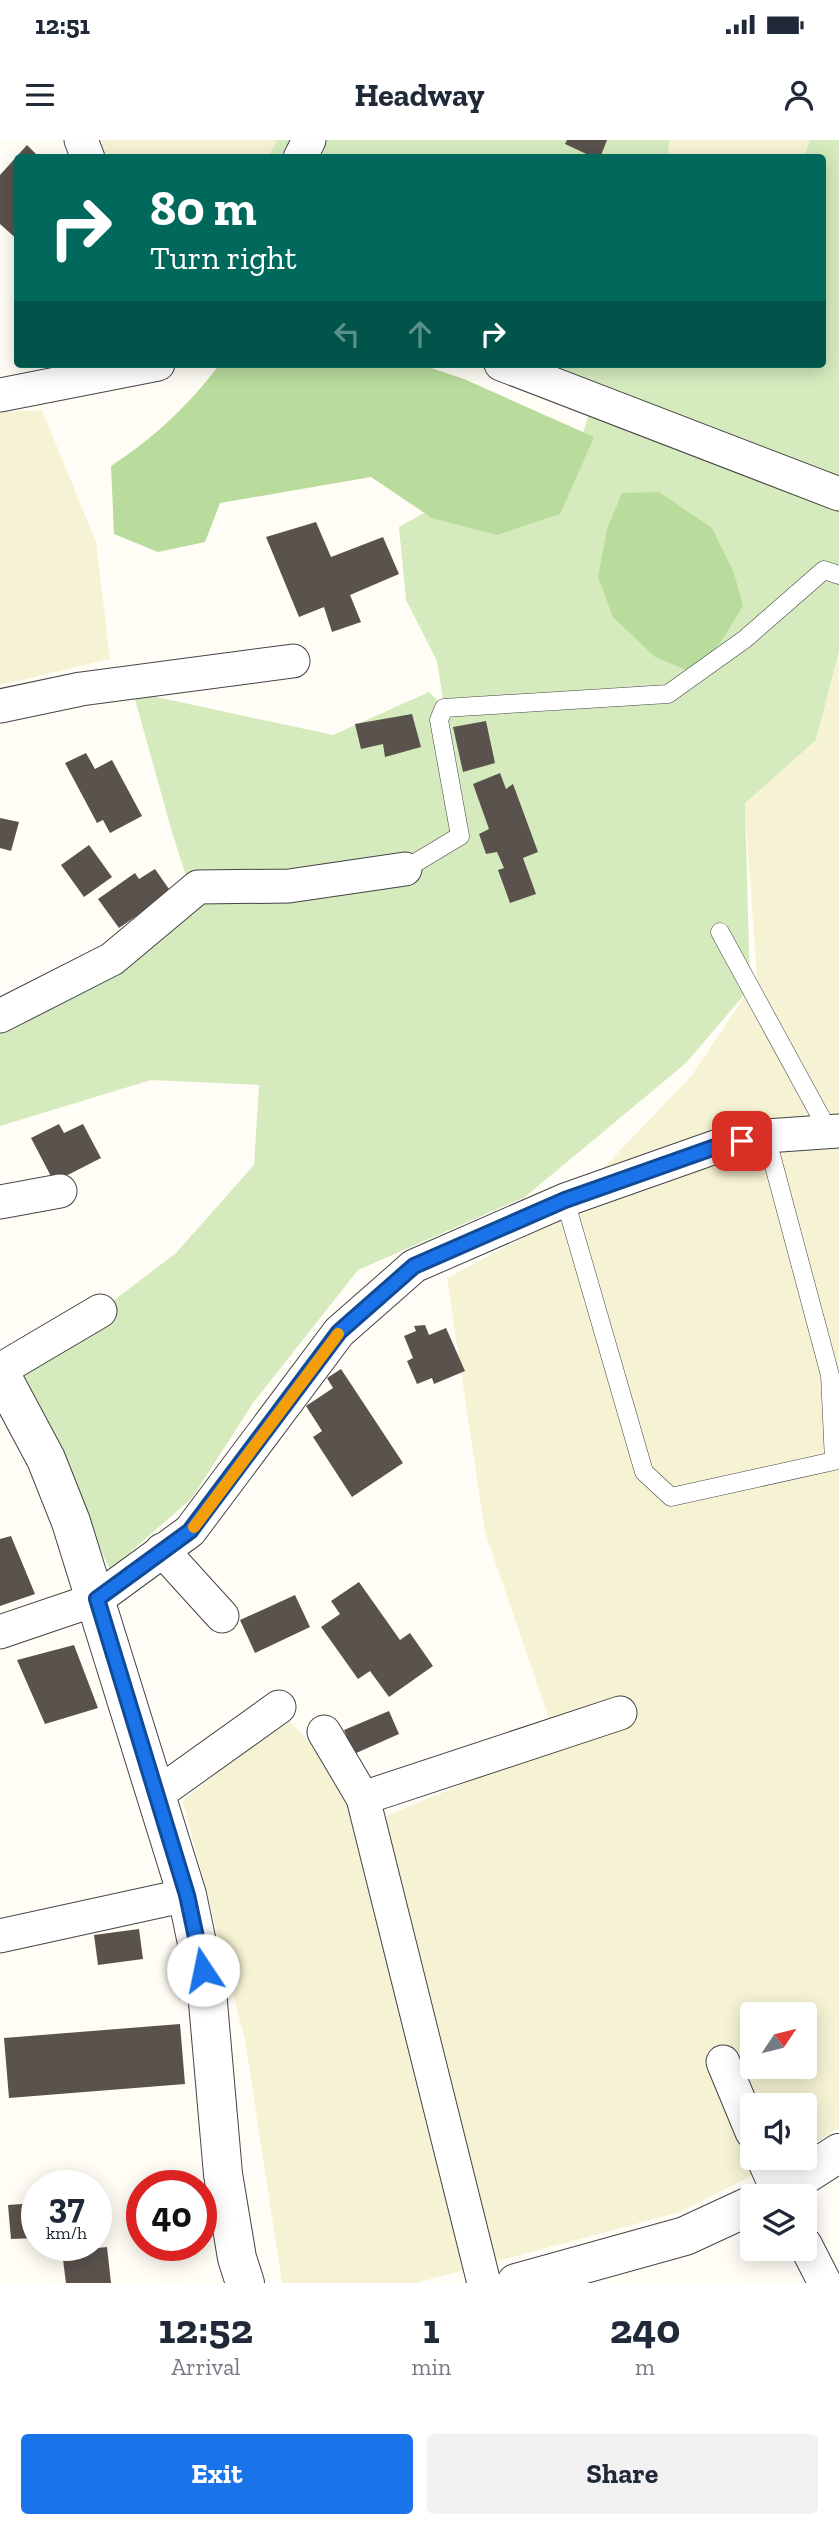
<!DOCTYPE html>
<html lang="en">
<head>
<meta charset="utf-8">
<style>
	body { margin:0; font-family:"Zilla Slab",serif; background:#f2f2f3; color:#1f2937; height:100vh; display:flex; flex-direction:column; font-size:26px; white-space:nowrap }
	* { box-sizing:border-box; margin:0 }
	p { font-size:23px; color:#747a83 }
	.icon { flex:none; width:38px; height:38px; fill:none; stroke:currentColor; stroke-width:2; stroke-linecap:round; stroke-linejoin:round }
	.map { position:relative; height:2143px; overflow:hidden }
	.panel { display:flex; flex-direction:column; background:#fff; flex:1 }
	.panel>* { flex:none }
	.hud { position:absolute; left:14px; top:14px; width:812px; height:214px; border-radius:7px; box-shadow:0 4px 18px #0003; background:#00695c; color:#fff; overflow:hidden }
	.needle { width:46px; rotate:55deg }
	.fabs { position:absolute; left:740px; top:1862px; display:grid; gap:14px }
	.fabs a { display:grid; place-items:center; width:77px; height:77px; border-radius:7px; background:#fff; box-shadow:0 4px 18px #0003; font-size:35px }
	.speed { position:absolute; left:21px; top:2030px; display:flex; gap:14px; font-size:35px; font-weight:700; text-align:center }
	.speed>* { display:grid; place-content:center; width:91px; height:91px; border-radius:50%; background:#fff; box-shadow:0 4px 18px #0003; line-height:1 }
	.speed small { font-size:18px; font-weight:400 }
	.speed .limit { border:10px solid #d22; background:#fff; color:#111 }
	.pin { position:absolute; display:grid; place-items:center; width:60px; height:60px; color:#fff; margin:-30px; border-radius:14px; box-shadow:0 4px 10px #0006 }
	.me { position:absolute; width:77px; margin:-38px; rotate:349deg; stroke-linejoin:round; filter:drop-shadow(0 0 5px #0008) }
	.turn { display:flex; align-items:center; gap:24px; height:147px; padding:0 21px; font-size:32px }
	.turn .icon { width:91px; height:91px; stroke-width:2.5 }
	.turn b { display:block; font-size:49px; line-height:60px }
	.lanes { display:flex; align-items:center; height:66px; padding:0 21px; background:#0003; justify-content:center; gap:35px; direction:ltr }
	.lanes .off { opacity:.35 }
	.eta { display:flex; justify-content:space-evenly; align-items:center; height:119px; text-align:center }
	.eta b { font-size:42px; font-weight:800; line-height:49px }
	.button { display:flex; gap:14px; margin-top:auto; padding:14px 21px }
	.button a { flex:1; height:80px; border-radius:7px; background:#1a73e8; color:#fff; font-size:28px; font-weight:800; line-height:80px; text-align:center }
	.button a+a { background:#f2f2f3; color:#1f2937 }
	.status { display:flex; justify-content:space-between; align-items:center; height:49px; padding:0 35px; background:#fff; direction:ltr }
	.status svg { height:19px; fill:currentColor }
	header { display:flex; justify-content:space-between; align-items:center; height:91px; padding:0 21px; background:#fff; font-size:32px; font-weight:800 }
	.map>svg:first-child { display:block }
	.farmland { fill:#f6f3d4; fill-rule:evenodd }
	.green { fill:#d5ebbd }
	.forest { fill:#b9dc9c }
	.building { fill:#5a524d }
	.lines { fill:none; stroke-linecap:round; stroke-linejoin:round }
	.service-casing { stroke:#444; stroke-width:19 }
	.minor-casing { stroke:#444; stroke-width:35 }
	.tertiary-casing { stroke:#444; stroke-width:40 }
	.service { stroke:#fff; stroke-width:18 }
	.minor { stroke:#fff; stroke-width:33 }
	.tertiary { stroke:#fff; stroke-width:38 }
	.route-casing { stroke:#114b97; stroke-width:18 }
	.route { stroke:#1a73e8; stroke-width:12 }
	.slow { stroke:#f59e0b; stroke-width:12 }
</style>
</head>
<body>
<div class="status"><b>12:51</b><svg viewBox="0 0 49 12"><path d="M0 12V9h3v3zM5 12V6h3v6zM10 12V3h3v9zM15 12V0h3v12zM26 1h20v11H26zM47 4h2v5h-2z"/></svg></div>
<header><svg class="icon" aria-label="menu" viewBox="0 0 24 24"><path d="M4 6h16M4 12h16M4 18h16"/></svg>Headway<svg class="icon" aria-label="person" viewBox="0 0 24 24"><circle cx="12" cy="8" r="4"/><path d="M4 21q1-7 8-7t8 7"/></svg></header>
<div class="map">
<svg width="839" height="2143" viewBox="0 0 839 2143">
	<rect width="100%" height="100%" fill="#fffdf5"/>
	<path class="farmland" d="M90 0H277L268 18 106 17Z
		M671 0H811L806 17 677 18 668 12Z
		M42 270 96 402 110 519 0 545V272Z
		M839 511V1988L805 2009V1965H752V2018H787L680 2072 416 2143H282L245 1900 183 1661 285 1576 378 1679 558 1605 485 1392 447 1138 552 1082 692 935 757 838 744 654 816 600ZM752 1874H805V1927H752Z"/>
	<path class="green" d="M277 0H670L668 12 676 17 268 18Z
		M810 0H839V337L533 237 473 224H822V18L804 17Z
		M588 276 839 353V511L816 600 745 663 750 848 686 923 525 1057 358 1130 253 1263 192 1358 110 1430 16 1230 100 1171 176 1113 254 1025 259 945 151 940 0 986V864L191 752 172 692 133 552 333 595 429 552 444 567 437 521 406 460 399 387 424 373 511 390 559 374Z"/>
	<path class="forest" d="M220 224H419L464 239 594 297 560 374 497 395 432 378 371 337 220 363 205 402 158 412 114 394 111 326C155 297 188 266 220 224Z
		M659 352 712 388 734 433 743 466 722 500 696 534 655 517 613 477 598 437 607 389 622 353Z"/>
	<path class="building" d="M567 0H607L600 18H595L565 4Z
		M27 5 40 18H18V100L0 84V35Z
		M316 382 331 417 383 397 399 434 350 455 361 482 332 492 324 467 299 477 266 397Z
		M412 574 421 607 385 617 383 604 361 609 355 584Z
		M486 581 495 623 463 632 453 587Z
		M86 613 95 629 112 620 142 676 110 693 103 680 97 683 65 623Z
		M500 633 506 649 513 644 538 712 523 718 536 754 510 763 498 730 504 728 497 712 486 714 479 694 489 689 473 644Z
		M0 678 19 682 11 711 0 708Z
		M89 705 112 737 84 757 61 725Z
		M155 729 171 752 119 788 98 759 135 733 139 739Z
		M59 984 64 993 83 984 101 1018 54 1042 31 998Z
		M425 1185 429 1195 446 1188 465 1231 434 1244 432 1238 417 1244 407 1221 413 1218 404 1196 416 1191 414 1186Z
		M341 1229 403 1323 352 1357 313 1297 322 1291 306 1266 333 1248 327 1238Z
		M11 1396 35 1454 0 1466V1399Z
		M359 1442 400 1500 410 1493 433 1526 389 1557 370 1531 358 1539 321 1487 340 1474 331 1461Z
		M295 1455 310 1487 255 1513 240 1480Z
		M74 1505 98 1568 45 1584 17 1520Z
		M389 1571 399 1594 354 1614 344 1590Z
		M139 1789 143 1819 98 1825 94 1795Z
		M180 1884 185 1944 9 1958 4 1898Z
		M37 2063V2098L11 2099 8 2065Z
		M107 2107 111 2143H66L62 2112Z"/>
	<g class="lines">
		<defs>
			<path id="service" d="M405 729 460 696 439 580 444 568 668 554 745 499 824 430 839 435
				M720 792 829 992
				M565 1060 644 1332 671 1357 834 1321 830 1235 766 996"/>
			<path id="minor" d="M81 0 88 18
				M300 18 309 0
				M501 224 839 354
				M0 255 158 224
				M0 566 81 549 293 521
				M0 876 112 819 198 747 289 746 405 729
				M0 1062 60 1051
				M0 1230 100 1171
				M162 1410 222 1476
				M0 1492 97 1459 190 1391 339 1192 414 1126 565 1060 718 1006 766 996 839 991
				M324 1592 363 1658
				M156 1655 279 1567
				M0 1796 187 1755
				M723 1922 752 1992
				M763 2018 780 2056
				M805 2104 825 2143
				M484 2143 363 1658 620 1573"/>
			<path id="tertiary" d="M0 1233 46 1319 71 1382 187 1755 207 1851 223 2034 237 2118 245 2143
				M772 2056 839 2013
				M516 2143 685 2096 752 2065"/>
		</defs>
		<use href="#service" class="service-casing"/>
		<use href="#minor" class="minor-casing"/>
		<use href="#tertiary" class="tertiary-casing"/>
		<use href="#service" class="service"/>
		<use href="#minor" class="minor"/>
		<use href="#tertiary" class="tertiary"/>
	</g>
	<g class="lines">
		<defs>
			<path id="route" d="M203 1830 187 1755 97 1459 190 1391 339 1192 414 1126 565 1060 718 1006 742 1001"/>
		</defs>
		<use href="#route" class="route-casing"/>
		<use href="#route" class="route"/>
		<path class="slow" d="M194 1387 338 1194"/>
	</g>
</svg>
<div class="fabs">
<a><svg class="needle" viewBox="-14 -14 28 28"><path d="M0-13l5 13h-10z" fill="#e53935"/><path d="M0 13l5-13h-10z" fill="#747a83"/></svg></a>
<a><svg class="icon" aria-label="sound" viewBox="0 0 24 24"><path d="M4 9h4l5-4v14l-5-4H4zM17 9q2 3 0 6"/></svg></a>
<a><svg class="icon" aria-label="layers" viewBox="0 0 24 24"><path d="M12 4l9 5-9 5-9-5zM3 14l9 5 9-5"/></svg></a>
</div>
<div class="speed"><div>37<small>km/h</small></div><div class="limit">40</div></div>
<div class="pin" style="left:742px;top:1001px;background:#d93025"><svg class="icon" aria-label="arrive" viewBox="0 0 24 24"><path d="M6 21V4h12l-3 4 3 4H6"/></svg></div>
<svg class="me" style="left:203px;top:1830px" viewBox="-20 -20 40 40"><circle r="19" fill="#fff"/><path d="M0-13L10 11 0 6-10 11z" fill="#1a73e8"/></svg>
<div class="hud">
<div class="turn"><svg class="icon" aria-label="right" viewBox="0 0 24 24"><path d="M7 20v-9h11M14 6l5 5-5 5"/></svg><div><b>80 m</b>Turn right</div></div>
<div class="lanes"><svg class="icon off" aria-label="left" viewBox="0 0 24 24"><path d="M17 20v-9H6M10 6l-5 5 5 5"/></svg><svg class="icon off" aria-label="ahead" viewBox="0 0 24 24"><path d="M12 20V5M6 11l6-6 6 6"/></svg><svg class="icon" aria-label="right" viewBox="0 0 24 24"><path d="M7 20v-9h11M14 6l5 5-5 5"/></svg></div>
</div>
</div>
<section class="panel">
<div class="eta">
<div><b>12:52</b><p>Arrival</p></div>
<div><b>1</b><p>min</p></div>
<div><b>240</b><p>m</p></div>
</div>
<div class="button"><a>Exit</a><a>Share</a></div>
</section>
</body>
</html>
